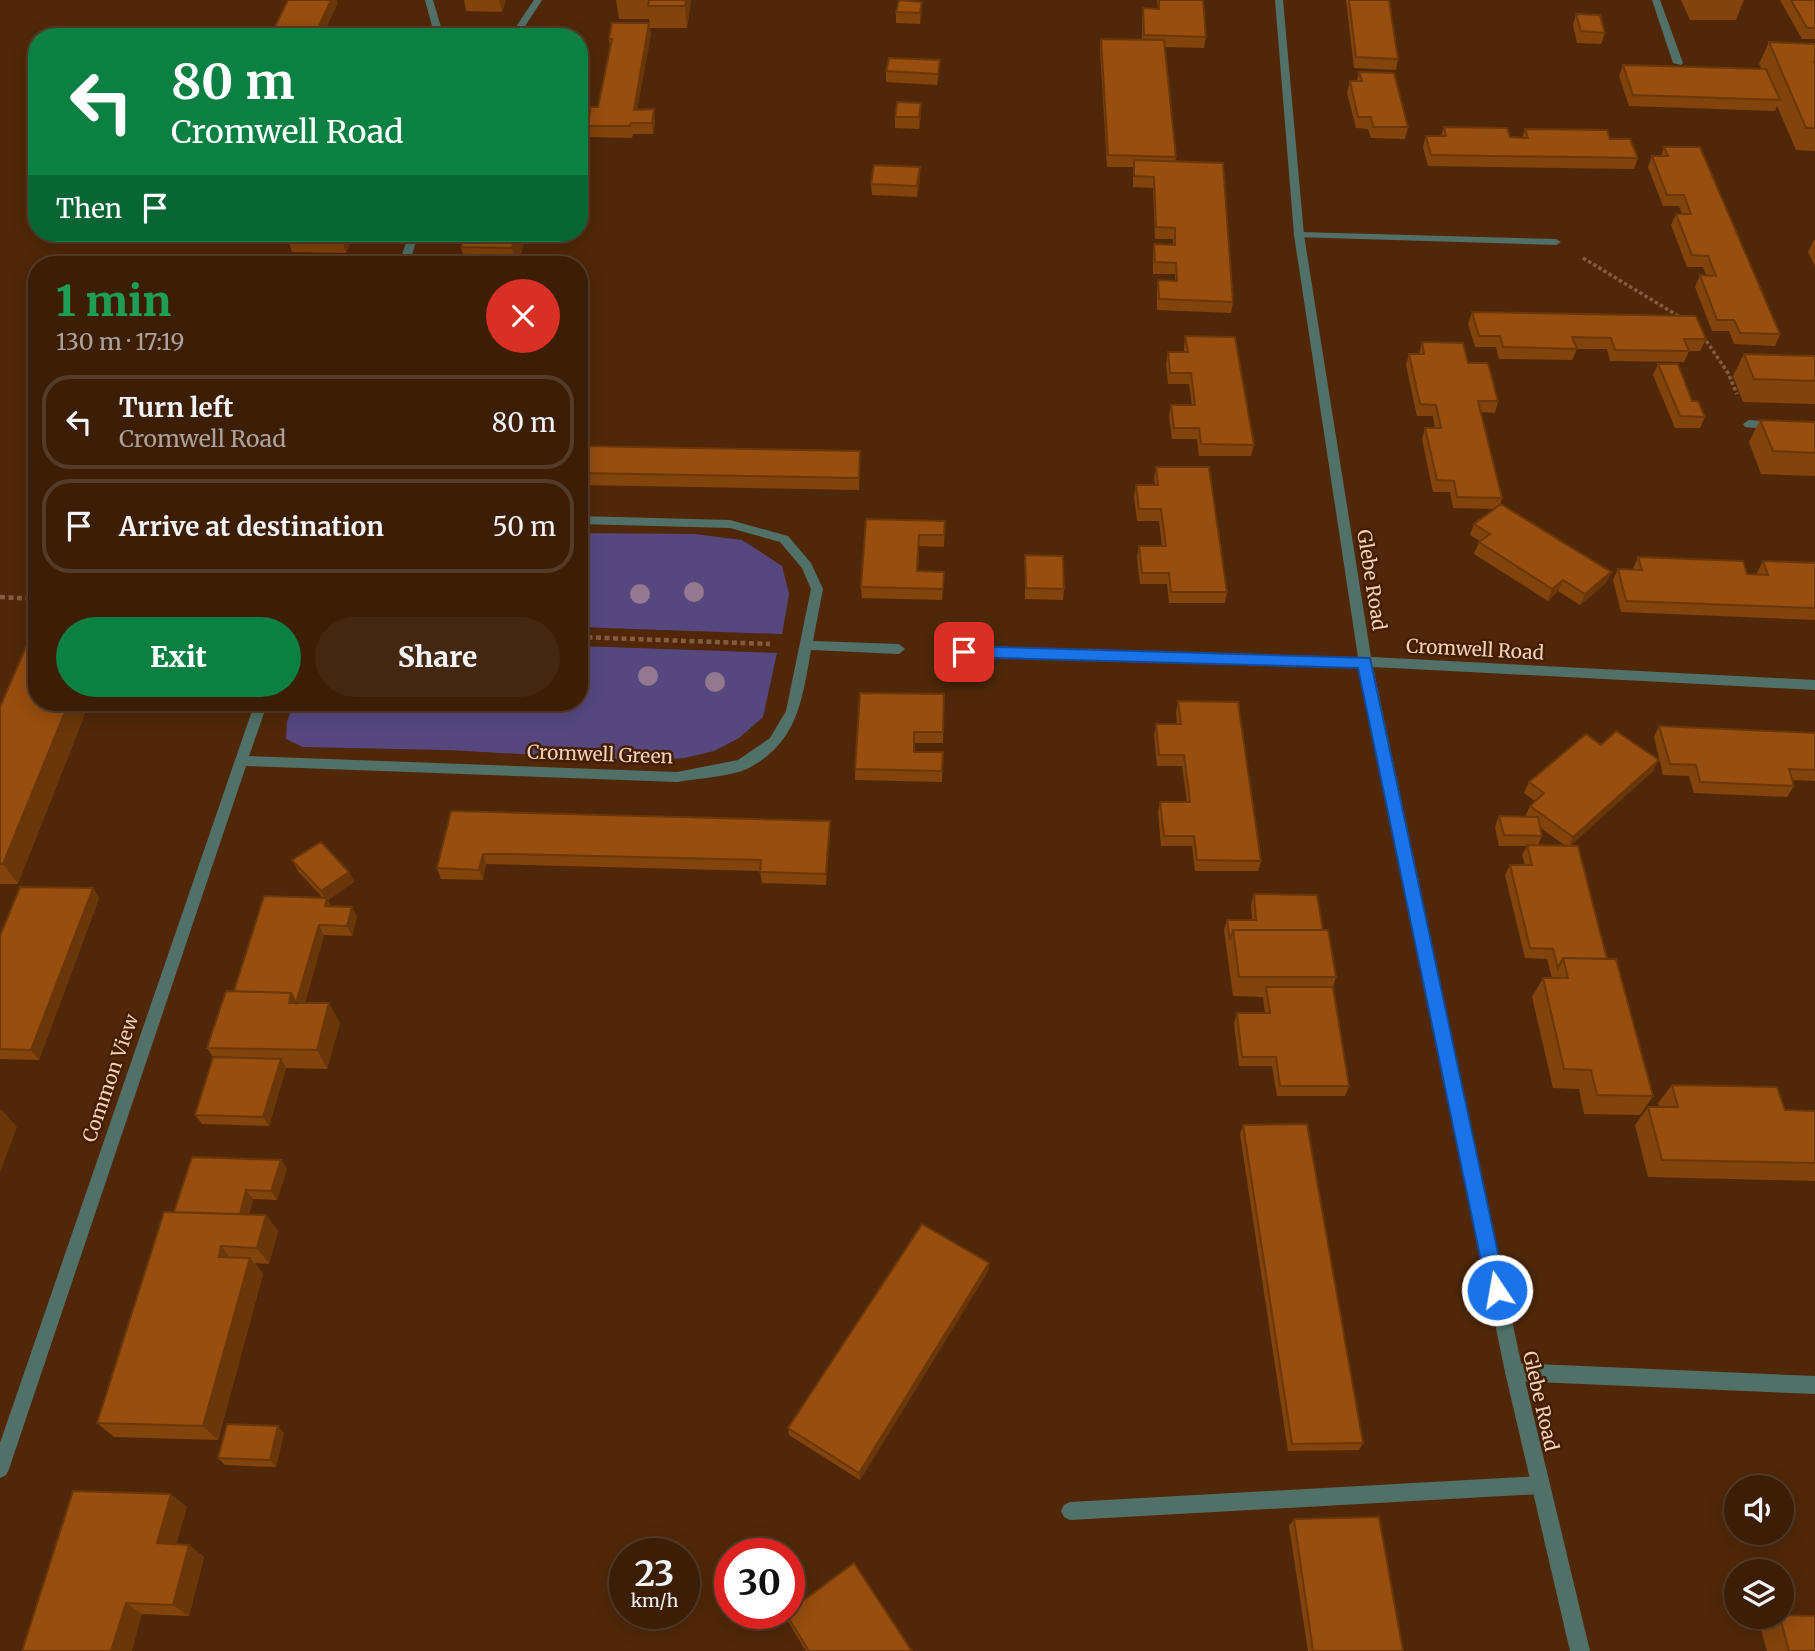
<!DOCTYPE html>
<html lang="en">
<head>
<meta charset="utf-8">
<style>
	body { margin:0; font-family:Merriweather,serif; background:#432711; color:#f1f3f6; height:100vh; display:flex; flex-direction:column; font-size:26px; white-space:nowrap }
	* { box-sizing:border-box; margin:0 }
	p { font-size:23px; color:#aca29b }
	.icon { flex:none; width:38px; height:38px; fill:none; stroke:currentColor; stroke-width:2; stroke-linecap:round; stroke-linejoin:round }
	.map { position:relative; flex:1; overflow:hidden }
	.drawer { position:absolute; left:28px; top:256px; width:560px; height:455px; display:flex; flex-direction:column; background:#3c1e07; border-radius:28px; box-shadow:0 4px 18px #0003,0 0 0 2px #553c28 }
	.drawer>* { flex:none }
	.top-card { position:absolute; left:28px; top:28px; width:560px; height:214px; border-radius:28px; box-shadow:0 4px 18px #0003,0 0 0 2px #553c28; background:#0b8043; color:#fff; overflow:hidden }
	.tools { position:absolute; left:1724px; top:1475px; display:grid; gap:14px }
	.tools a { display:grid; place-items:center; width:70px; height:70px; border-radius:50%; background:#3c1e07; box-shadow:0 4px 18px #0003,0 0 0 2px #553c28; font-size:35px }
	.speed { position:absolute; left:609px; top:1538px; display:flex; gap:14px; font-size:35px; font-weight:700; text-align:center }
	.speed>* { display:grid; place-content:center; width:91px; height:91px; border-radius:50%; background:#3c1e07; box-shadow:0 4px 18px #0003,0 0 0 2px #553c28; line-height:1 }
	.speed small { font-size:18px; font-weight:400 }
	.speed .limit { border:10px solid #d22; background:#fff; color:#111 }
	.pin { position:absolute; display:grid; place-items:center; width:60px; height:60px; color:#fff; margin:-30px; border-radius:14px; box-shadow:0 4px 10px #0006 }
	.me { position:absolute; width:77px; margin:-38px; rotate:348deg; stroke-linejoin:round; filter:drop-shadow(0 0 5px #0008) }
	.turn { display:flex; align-items:center; gap:24px; height:147px; padding:0 28px; font-size:32px }
	.turn .icon { width:91px; height:91px; stroke-width:2.5 }
	.turn b { display:block; font-size:49px; line-height:60px }
	.then { display:flex; align-items:center; height:66px; padding:0 28px; background:#0003; gap:14px; font-size:26px }
	.round { display:grid; place-items:center; flex:none; width:74px; height:74px; border-radius:37px; background:#432711 }
	.head { display:flex; align-items:center; justify-content:space-between; height:119px; padding:0 28px }
	h1 { font-size:42px; font-weight:800; line-height:52px; color:#1e9e55 }
	.cta { display:flex; gap:14px; margin-top:auto; padding:14px 28px }
	.cta a { flex:1; height:80px; border-radius:42px; background:#0b8043; color:#fff; font-size:28px; font-weight:800; line-height:80px; text-align:center }
	.cta a+a { background:#432711; color:#f1f3f6 }
	ul { padding:0; list-style:none }
	li { display:flex; align-items:center; gap:21px; height:94px; margin:0 14px 10px; padding:0 14px; border:4px solid #553c28; border-radius:28px }
	li div { flex:1 }
	li b { display:block; font-size:26px }
	li em { font-style:normal }
	.map>svg:first-child { display:block }
	.green { fill:#56487f }
	.lines { fill:none; stroke-linecap:round; stroke-linejoin:round }
	.path-far1 { stroke:#825d41; stroke-width:3.5; stroke-dasharray:3.5 2.5; stroke-linecap:butt }
	.path { stroke:#825d41; stroke-width:4.5; stroke-dasharray:5 3.5; stroke-linecap:butt }
	.lane { fill:#517168; fill-rule:evenodd }
	.street { fill:#517168; fill-rule:evenodd }
	.tree { fill:#93798f }
	.wall { fill:#82430c; fill-rule:evenodd }
	.shaded-wall { fill:#6a370a }
	.building { fill:#974e0e; stroke:#6a370a; stroke-width:2 }
	.route { fill:#1a73e8; stroke:#114b97; stroke-width:2 }
	.labels { text-anchor:middle; stroke-width:5; stroke-linejoin:round; paint-order:stroke }
	.street-label { font-size:19px; fill:#f2d1bd; stroke:#451e00 }
</style>
</head>
<body>
<div class="map">
<svg width="1815" height="1651" viewBox="0 0 1815 1651">
	<rect width="100%" height="100%" fill="#502809"/>
	<path class="green" d="M579 533 694 534 742 540 782 566 789 594 782 634 579 627Z
		M579 646 777 653 763 717 739 738 714 751 684 758 645 761 448 750 303 747 286 739 287 722 294 702H579Z"/>
	<g class="lines">
		<path class="path-far1" d="M1583 258 1680 317
			M1703 336 1728 373 1737 394"/>
		<path class="path" d="M0 597 37 599
			M579 637 770 644"/>
		<path class="lane" d="M1299 232 1556 239 1561 242 1556 245 1295 237 1294 235Z
			M1749 420 1776 422 1782 426 1776 430 1745 427 1743 424Z
			M1514 1363 1815 1376V1394L1514 1381 1508 1378 1505 1372 1508 1366Z
			M1541 1476 1547 1479 1550 1485 1547 1491 1541 1494 1070 1520 1064 1517 1061 1511 1064 1505 1070 1502Z"/>
		<path class="street" d="M425 0H433L444 37H435Z
			M534 0H542L518 37H509Z
			M1275 0H1283L1304 235 1371 657 1815 680V690L1373 667 1523 1372 1590 1651H1570L1505 1372 1359 667 964 657 958 652 964 647 1358 657 1294 235Z
			M1652 0H1660L1683 63 1681 65 1673 63Z
			M409 233H419L409 264H399Z
			M579 516 730 520 788 536 811 563 823 589 813 641 899 644 905 649 899 654 811 650C802 700 798 743 747 769 732 776 695 779 677 782L246 766 9 1469 6 1475 0 1478V1443L255 702H268L249 756 677 772 738 760 770 738 786 711 811 589 802 568 780 542 730 528 579 524Z"/>
	</g>
	<g class="tree">
		<circle cx="694" cy="592" r="10"/>
		<circle cx="640" cy="594" r="10"/>
		<circle cx="648" cy="676" r="10"/>
		<circle cx="715" cy="682" r="10"/>
	</g>
	<path class="wall" d="M464 0H506L502 12 466 11Z
		M616 0H691L687 28H650L649 19H619Z
		M1157 0H1203L1206 37 1204 48 1165 47 1176 157 1175 162 1233 302 1231 313 1157 310V292L1158 280 1175 281V274H1153V256L1154 244 1173 245V239H1155L1153 188 1133 187V167H1107L1100 50 1101 39 1142 40V20L1143 8 1158 9Z
		M1346 0H1389L1398 59 1396 70 1354 68Z
		M1681 0H1744L1736 20H1690Z
		M1780 0H1815V39H1802Z
		M922 2V13L920 24 896 23V12Z
		M1576 14 1605 33 1601 44 1577 43 1573 25Z
		M649 23 651 34 637 110 655 121 653 134H633L632 138 588 137 587 126 598 107 610 48 609 39Z
		M1769 42 1815 44V151L1796 150 1777 106 1775 111 1629 106 1619 76 1623 65 1762 69 1759 64Z
		M886 71 939 72 937 85 886 82Z
		M1359 72 1408 127 1405 139 1371 138 1368 129 1356 128 1347 93 1350 81H1357Z
		M921 103V115L919 129 895 128V117Z
		M1444 127 1510 137 1522 138 1525 129 1638 158 1634 169 1428 166 1423 147 1426 136H1441Z
		M1664 147 1780 334 1775 346 1734 344 1729 331H1712L1695 287 1700 275H1706L1703 267H1687L1671 225 1676 214H1682L1679 206H1663L1648 167 1652 156H1661Z
		M920 179 917 197 872 195 871 184Z
		M286 233H354L346 253 292 252Z
		M465 233H547L545 239H525L518 264H465L461 247Z
		M1814 240H1815V266L1808 252Z
		M1472 312 1706 339 1700 351H1689L1684 362 1610 361 1607 349H1577L1572 360 1499 359 1496 347H1475L1468 324Z
		M1185 336 1254 445 1251 456H1199L1197 439H1172L1169 416 1171 405H1192L1189 384H1168L1166 364 1168 352H1184V348Z
		M1422 342 1468 363 1498 401 1495 413 1480 412 1502 498 1500 505 1611 572 1606 583 1580 605 1558 591 1548 601 1474 554 1479 542 1480 541 1470 535 1474 524 1493 509 1453 508 1450 492H1433L1422 439 1425 428H1435L1433 416H1417L1406 365 1409 354H1419Z
		M1744 354 1815 356V404L1743 402 1733 376Z
		M1658 364 1692 401 1705 417 1700 428H1675L1653 375Z
		M1760 420 1815 422V476L1761 474 1749 442Z
		M579 446 860 451 859 490 579 485Z
		M1156 467 1227 592 1225 603H1169L1167 584H1140L1137 557 1139 546H1162L1159 521H1137L1134 496 1136 485H1155L1154 478Z
		M866 519 945 521 944 547 919 546 918 571 944 572 942 600 862 598 861 587Z
		M37 533V571L27 553Z
		M1025 555 1064 589 1063 600 1025 599Z
		M1638 557 1747 574H1757V573L1763 561 1815 563V620L1621 612 1613 580 1618 569H1633Z
		M944 694 943 743H914V752H943L942 782 855 780V769Z
		M1178 701 1261 861 1258 871H1195L1192 846H1161L1158 812 1160 802H1187L1182 766H1157L1154 735 1156 724H1177L1176 712Z
		M0 707 18 884H0Z
		M1659 726 1815 733V781L1792 780 1794 786 1787 797 1694 793 1689 776 1663 775 1654 737Z
		M1601 745 1653 771 1571 845 1653 1096 1640 1115 1584 1114 1579 1089 1553 1088 1532 997 1543 978H1552L1547 959 1525 958 1505 875 1510 865H1525L1522 855 1527 846H1499L1495 827 1499 816 1525 817 1530 806 1535 801 1524 793 1529 782ZM1541 828 1564 845H1538L1542 836Z
		M451 811 830 821V832L826 885 762 883 760 871 486 864 483 880 441 879 437 868Z
		M292 860 349 872 354 882 328 900 330 906 352 907 357 917 352 936 324 935 305 1003 340 1023 327 1069 286 1068 269 1126 202 1124 195 1115 213 1057 207 1048 323 898 298 871Z
		M93 888 99 898 39 1060 0 1059V936Z
		M1254 894 1323 930 1336 977 1333 987 1349 1086 1345 1096H1277L1272 1066H1239L1234 1023 1237 1013H1265L1263 997 1233 996 1224 930 1227 920H1252L1251 905Z
		M1672 1085 1785 1110 1815 1111V1181L1648 1177 1635 1125 1648 1107H1659L1658 1103Z
		M1243 1125 1363 1443 1359 1450 1288 1451 1240 1134Z
		M281 1160 287 1169 277 1200 253 1199 249 1214 266 1215 278 1231 269 1264 255 1263 263 1274 218 1440 114 1437 97 1423 174 1212Z
		M989 1263 988 1271 860 1480 789 1435 788 1428Z
		M284 1433 276 1467 225 1465 218 1458Z
		M187 1507 176 1544 189 1545 204 1557 189 1616 142 1614 22 1651Z
		M1294 1519 1403 1651H1308L1289 1526Z
		M786 1614 912 1651H806L787 1620Z
		M1776 1617H1782L1815 1651H1767L1760 1626Z"/>
	<path class="shaded-wall" d="M331 0H337L338 3 322 37H314Z
		M499 0H506L502 12Z
		M686 0H691L687 28 685 6Z
		M922 2V13L920 24V13Z
		M649 23 651 34 635 121 634 110Z
		M921 103V115L919 129V117Z
		M654 109 655 121 653 134 652 123Z
		M920 167V179L917 197V186Z
		M340 233H354L346 253Z
		M516 233H524L525 239 518 264H515L512 248Z
		M1611 572 1606 583 1580 605 1585 594Z
		M1563 580 1558 591 1548 601 1552 589Z
		M69 702H90L18 884 3 864Z
		M1659 760 1653 771 1568 848 1573 837Z
		M830 821V832L826 885V874Z
		M483 854 486 864 483 880 479 870Z
		M349 872 354 882 328 900 332 908 325 906 326 901 321 891Z
		M93 888 99 898 39 1060 31 1050Z
		M352 907 357 917 352 936 347 926Z
		M319 925 324 935 302 1013 296 1003Z
		M291 993 302 1013 289 1003Z
		M329 1003 340 1023 327 1069 317 1050Z
		M281 1059 286 1068 269 1126 263 1117Z
		M1 1109 17 1127 0 1173V1111Z
		M281 1160 287 1169 277 1200 271 1191Z
		M246 1190 253 1199 244 1231 238 1222Z
		M266 1215 278 1231 269 1264 257 1248Z
		M221 1246 234 1263 219 1257Z
		M250 1258 263 1274 218 1440 203 1426Z
		M989 1263 988 1271 860 1480 859 1473Z
		M278 1426 284 1433 276 1467 270 1460Z
		M171 1494 187 1507 173 1555 157 1543Z
		M189 1545 204 1557 189 1616 173 1605Z
		M126 1603 142 1614 132 1651H111Z"/>
	<path class="building" d="M288 0H331L314 37H270Z
		M649 0H686L685 6H648Z
		M899 0 922 2 920 13 896 12Z
		M1159 0H1203L1206 37 1144 35 1143 8 1159 9Z
		M1349 0H1389L1398 59 1356 57Z
		M1791 0H1815V28H1807Z
		M1576 14 1600 15 1605 33 1581 31Z
		M612 23H649L634 110 654 109 652 123H631L630 126H587L591 107H598L612 39H609Z
		M1101 39 1164 40 1176 157 1108 155Z
		M1769 42 1815 44V62H1814L1815 64V128H1806Z
		M889 58 940 60 938 74 886 71Z
		M1623 65 1766 69 1780 100 1633 95Z
		M1359 72 1394 73 1408 127H1373L1371 117H1358L1350 81H1362Z
		M897 102 921 103 919 117H895Z
		M1444 127 1507 128 1510 137 1528 138 1525 129 1607 130 1610 139H1630L1638 158 1431 155 1426 136H1446Z
		M1664 147H1700L1780 334 1740 333 1734 320H1717L1700 275 1716 276 1708 256 1692 255 1676 214H1691L1684 195H1667L1652 156H1668Z
		M1134 160 1223 163 1233 302 1159 299 1158 280 1177 281 1176 263 1155 262 1154 244 1175 245V228L1156 227 1154 177 1134 176Z
		M874 165 920 167 917 186 871 184Z
		M465 233H516L512 248 461 247Z
		M1472 312 1696 316 1706 339H1684L1689 351 1615 350 1611 338 1572 337 1577 349 1503 347 1500 336H1479Z
		M1185 336 1235 337 1254 445 1201 444 1199 428H1174L1171 405H1195L1191 373H1170L1168 352H1188Z
		M1422 342 1463 343 1468 363H1488L1498 401H1478L1502 498 1457 497 1454 481 1437 480 1425 428H1441L1436 405 1420 404 1409 354H1424Z
		M1744 354 1815 356V381L1754 379Z
		M1658 364H1678L1692 401H1698L1705 417 1680 416Z
		M1760 420 1815 422V453L1773 451Z
		M579 446 860 451 859 478 579 473Z
		M1156 467H1209L1227 592H1171L1169 573H1142L1139 546H1166L1161 509H1139L1136 485H1158Z
		M1501 504 1611 572 1585 594 1563 580 1552 589 1479 542 1490 534 1474 524Z
		M866 519 945 521 944 535H919L917 571 944 572 943 589 861 587Z
		M36 533H37V553H27Z
		M1025 555 1063 556 1064 589 1026 588Z
		M1638 557 1743 561 1747 574 1768 575 1763 561 1815 563V608L1626 601 1618 569 1642 570Z
		M32 633H37V702H69L3 864H0V707Z
		M860 693 944 694 943 732H914V752H943L942 771 855 769Z
		M1178 701 1238 702 1261 861 1197 860 1194 836H1164L1160 802H1190L1184 755H1159L1156 724H1181Z
		M1659 726 1815 733V770L1789 769 1794 786 1700 782 1696 765 1670 764Z
		M1616 731 1659 760 1573 837 1530 806 1544 793 1529 782 1586 734 1601 745Z
		M451 811 830 821 826 874 760 872 761 860 511 854H483L479 870 437 868Z
		M1499 816 1538 817 1542 836 1504 835Z
		M321 842 349 872 321 891 292 860Z
		M1527 845 1578 846 1607 959 1563 958 1558 968 1553 949 1530 948 1510 865H1532Z
		M20 887 93 888 31 1050 0 1049V936Z
		M1254 894 1317 895 1323 930H1233L1230 940 1227 920H1256Z
		M264 896 327 898 325 906 352 907 347 926 319 925 296 1003 291 993 234 991Z
		M1233 930H1328L1336 977H1239Z
		M1563 958 1616 959 1653 1096 1597 1095 1591 1070 1564 1069 1543 978H1568Z
		M1266 987H1333L1349 1086H1280L1276 1057H1242L1237 1013H1270Z
		M226 991 291 993 289 1003H329L317 1050 207 1048Z
		M213 1057 281 1059 263 1117 195 1115Z
		M1672 1085 1777 1087 1785 1110 1815 1111V1163L1662 1160 1648 1107H1678Z
		M1307 1124 1363 1443 1292 1444 1243 1125Z
		M192 1157 281 1160 271 1191 246 1190 240 1214 174 1212Z
		M164 1212 266 1215 257 1248 221 1246 219 1257 250 1258 203 1426 97 1423Z
		M922 1224 989 1263 859 1473 788 1428Z
		M227 1424 278 1426 270 1460 218 1458Z
		M73 1491 171 1494 157 1543 189 1545 173 1605 126 1603 111 1651H22Z
		M1379 1517 1403 1651H1313L1294 1519Z
		M854 1563 912 1651H809L786 1614H789V1611Z
		M1782 1615 1815 1616V1651H1789L1780 1617H1782Z"/>
	<path class="route" d="M964 646 1370 658 1506 1290 1503 1297 1497 1300 1490 1297 1487 1290 1358 668 964 657 957 652Z"/>
	<g class="labels">
		<g class="street-label">
			<text transform="translate(1372 580) rotate(81)" y="7">Glebe Road</text>
			<text transform="translate(1475 649) rotate(3)" y="7">Cromwell Road</text>
			<text transform="translate(600 754) rotate(2)" y="7">Cromwell Green</text>
			<text transform="translate(110 1078) rotate(-71)" y="7">Common View</text>
			<text transform="translate(1541 1401) rotate(77)" y="7">Glebe Road</text>
		</g>
	</g>
</svg>
<div class="tools">
<a><svg class="icon" aria-label="sound" viewBox="0 0 24 24"><path d="M4 9h4l5-4v14l-5-4H4zM17 9q2 3 0 6"/></svg></a>
<a><svg class="icon" aria-label="layers" viewBox="0 0 24 24"><path d="M12 4l9 5-9 5-9-5zM3 14l9 5 9-5"/></svg></a>
</div>
<div class="speed"><div>23<small>km/h</small></div><div class="limit">30</div></div>
<div class="pin" style="left:964px;top:652px;background:#d93025"><svg class="icon" aria-label="arrive" viewBox="0 0 24 24"><path d="M6 21V4h12l-3 4 3 4H6"/></svg></div>
<svg class="me" style="left:1497px;top:1290px" viewBox="-20 -20 40 40"><circle r="17" fill="#1a73e8" stroke="#fff" stroke-width="3"/><path d="M0-11L8 9 0 5-8 9z" fill="#fff"/></svg>
<div class="top-card">
<div class="turn"><svg class="icon" aria-label="left" viewBox="0 0 24 24"><path d="M17 20v-9H6M10 6l-5 5 5 5"/></svg><div><b>80 m</b>Cromwell Road</div></div>
<div class="then">Then<svg class="icon" aria-label="arrive" viewBox="0 0 24 24"><path d="M6 21V4h12l-3 4 3 4H6"/></svg></div>
</div>
<section class="drawer">
<div class="head"><div><h1>1 min</h1><p>130 m · 17:19</p></div><a class="round" style="background:#d93025;color:#fff"><svg class="icon" aria-label="close" viewBox="0 0 24 24"><path d="M6 6l12 12M18 6L6 18"/></svg></a></div>
<ul>
<li><svg class="icon" aria-label="left" viewBox="0 0 24 24"><path d="M17 20v-9H6M10 6l-5 5 5 5"/></svg><div><b>Turn left</b><p>Cromwell Road</p></div><em>80 m</em></li>
<li><svg class="icon" aria-label="arrive" viewBox="0 0 24 24"><path d="M6 21V4h12l-3 4 3 4H6"/></svg><div><b>Arrive at destination</b></div><em>50 m</em></li>
</ul>
<div class="cta"><a>Exit</a><a>Share</a></div>
</section>
</div>
</body>
</html>
